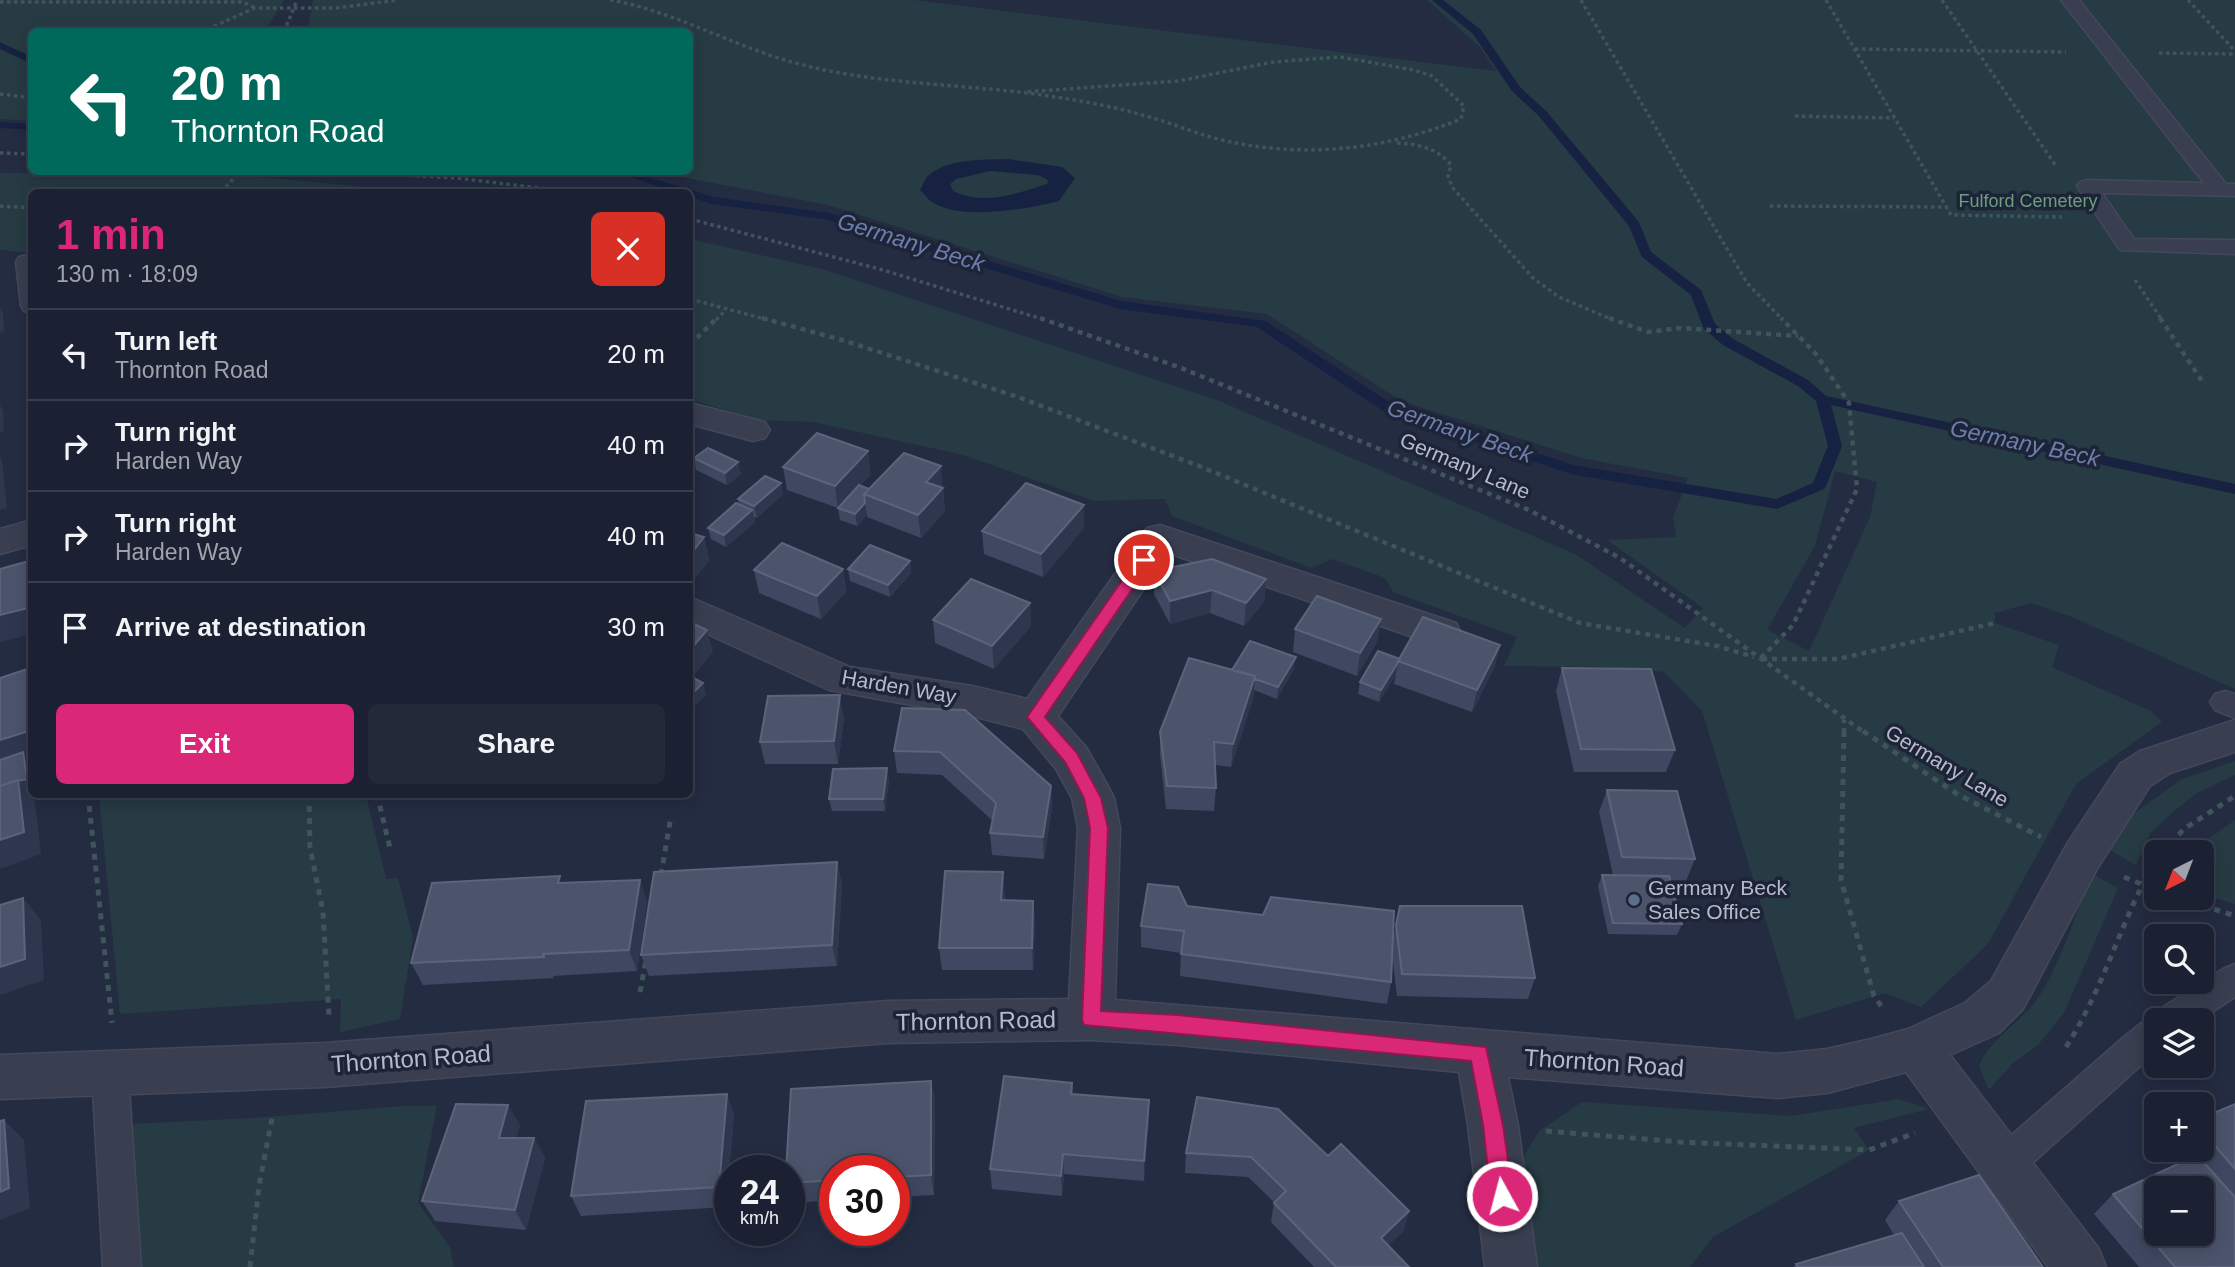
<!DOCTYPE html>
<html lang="en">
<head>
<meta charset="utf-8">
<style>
	body { margin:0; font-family:Helvetica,sans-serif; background:#24293a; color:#f1f3f6; height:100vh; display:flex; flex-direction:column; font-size:26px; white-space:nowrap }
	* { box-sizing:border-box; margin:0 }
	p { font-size:23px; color:#a0a3ac }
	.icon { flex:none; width:38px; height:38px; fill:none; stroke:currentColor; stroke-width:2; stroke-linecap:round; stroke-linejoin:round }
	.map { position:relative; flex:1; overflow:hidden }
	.panel { position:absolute; left:28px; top:189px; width:665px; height:609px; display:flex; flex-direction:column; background:#1b2132; border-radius:10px; box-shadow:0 4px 18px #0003,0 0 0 2px #393e4d }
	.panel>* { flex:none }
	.hud { position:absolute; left:28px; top:28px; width:665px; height:147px; border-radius:10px; box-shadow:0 4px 18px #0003,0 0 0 2px #393e4d; background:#00695c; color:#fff; overflow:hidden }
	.needle { width:46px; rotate:222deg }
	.buttons { position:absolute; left:2144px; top:840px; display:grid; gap:14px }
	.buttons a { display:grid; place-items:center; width:70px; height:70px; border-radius:10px; background:#1b2132; box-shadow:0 4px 18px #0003,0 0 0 2px #393e4d; font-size:35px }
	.speed { position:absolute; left:714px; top:1155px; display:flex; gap:14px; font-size:35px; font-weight:700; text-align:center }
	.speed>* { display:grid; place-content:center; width:91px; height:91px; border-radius:50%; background:#1b2132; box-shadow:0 4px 18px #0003,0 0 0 2px #393e4d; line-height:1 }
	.speed small { font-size:18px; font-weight:400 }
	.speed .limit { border:10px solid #d22; background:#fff; color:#111 }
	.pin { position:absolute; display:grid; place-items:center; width:60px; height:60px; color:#fff; margin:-30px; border:4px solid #fff; border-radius:50%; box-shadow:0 2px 7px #0007 }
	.me { position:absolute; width:77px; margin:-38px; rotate:353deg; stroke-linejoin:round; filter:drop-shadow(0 0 5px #0008) }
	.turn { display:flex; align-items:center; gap:24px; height:147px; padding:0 28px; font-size:32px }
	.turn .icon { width:91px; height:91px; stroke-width:2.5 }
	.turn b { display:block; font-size:49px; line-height:60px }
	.round { display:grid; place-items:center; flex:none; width:74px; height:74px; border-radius:10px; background:#24293a }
	.summary { display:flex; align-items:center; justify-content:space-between; height:119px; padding:0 28px }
	h1 { font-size:42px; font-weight:600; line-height:52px; color:#db2777 }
	.primary-button { display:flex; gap:14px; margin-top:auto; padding:14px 28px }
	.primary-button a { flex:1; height:80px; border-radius:10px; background:#db2777; color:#fff; font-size:28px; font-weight:600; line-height:80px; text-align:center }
	.primary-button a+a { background:#24293a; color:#f1f3f6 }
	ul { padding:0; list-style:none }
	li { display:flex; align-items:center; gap:21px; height:91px; padding:0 28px; border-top:2px solid #393e4d }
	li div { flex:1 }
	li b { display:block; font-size:26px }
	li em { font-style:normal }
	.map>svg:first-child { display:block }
	.green { fill:#263b43; fill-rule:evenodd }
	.water { fill:#172141; fill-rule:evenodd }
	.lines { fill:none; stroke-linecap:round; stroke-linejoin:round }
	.stream { fill:#172141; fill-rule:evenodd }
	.lane-casing { stroke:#43485b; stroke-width:3 }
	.street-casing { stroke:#43485b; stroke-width:3 }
	.path-far2 { stroke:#40545b; stroke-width:3.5; stroke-dasharray:3.5 3.5; stroke-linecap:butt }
	.path-far1 { stroke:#40545b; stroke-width:4.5; stroke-dasharray:5 5; stroke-linecap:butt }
	.path { stroke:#40545b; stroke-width:5; stroke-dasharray:6 6; stroke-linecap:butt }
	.lane { fill:#393f51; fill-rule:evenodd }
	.street { fill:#393f51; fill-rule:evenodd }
	.wall { fill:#3f4860 }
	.shaded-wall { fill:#2f374f }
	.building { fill:#4c546c; stroke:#5c647b; stroke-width:2; fill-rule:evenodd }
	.route { fill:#db2777; stroke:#8e194d; stroke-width:2 }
	.service-dot { fill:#5c6f8a; stroke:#1e2437; stroke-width:2.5 }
	.labels { text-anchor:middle; stroke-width:7; stroke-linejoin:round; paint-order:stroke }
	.far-park-label { font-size:18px; fill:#6c9e7f; stroke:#1e2437 }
	.street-label { font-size:21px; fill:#b6bbcc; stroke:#1e2437 }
	.poi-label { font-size:21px; fill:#b6bbcc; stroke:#1e2437; text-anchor:start }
	.water-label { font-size:23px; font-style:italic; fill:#6d7eac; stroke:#1e2437 }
	.near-street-label { font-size:24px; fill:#b6bbcc; stroke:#1e2437 }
</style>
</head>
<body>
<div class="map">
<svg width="2235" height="1267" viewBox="0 0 2235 1267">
	<rect width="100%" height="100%" fill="#242c42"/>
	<path class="green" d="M0 0H284L265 31 32 32 31 121 0 119Z
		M313 0H914L1496 71 1480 47 1427 0H2235V689L2072 617 2031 603 1995 613V623L2059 645 2052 667 2151 711 2162 722 2076 784 1988 944 1921 1007 1885 993 1796 1020 1702 711 1664 672 1608 667 1504 666 1517 637 1393 592 1385 578 1332 559 1312 568 1172 516 1165 499 1094 501 963 455 813 422 757 420 690 399V239L822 269 1217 400 1575 554 1685 628 1703 608 1607 540 1676 537 1673 518 1688 478 1581 458 1401 401 1267 314 1122 297 828 205 655 172H690V32H307ZM1835 471 1877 482 1870 517 1809 651 1767 630 1815 546Z
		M183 172 250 176 418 192H32L31 253 0 250V173Z
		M2235 761V775L2197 793 2168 816 2150 834 2136 865 2108 849 2126 819 2182 779Z
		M99 795H366L386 879 398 878 413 938 400 1019 340 1032 341 999 120 1014Z
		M2235 820V904L2202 894V852H2189Z
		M2092 874 2118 888 2064 1013 2038 1045 2013 1063 1989 1090 1979 1066C1990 1038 2021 1023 2038 998 2062 961 2075 915 2092 874Z
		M1899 1099 1929 1109 1854 1128 1869 1150 1713 1237 1690 1267H1529L1511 1179 1539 1131 1582 1102 1790 1116Z
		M403 1106H437L418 1203 450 1247 454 1267H136L127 1124 254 1118Z"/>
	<path class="water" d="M1008 159 1062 167 1075 178 1059 201C1028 209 960 221 932 202 928 200 924 193 920 190 923 185 925 178 929 175 949 158 984 160 1008 159ZM990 171 1038 175 1048 180 1047 184C1015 194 985 206 953 191L950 184 956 179Z"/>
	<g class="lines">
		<path class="stream" d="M1432 0H1443L1481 30 1520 87 1546 111 1639 222 1651 252 1701 290 1715 324 1733 339 1808 380 1826 396 2235 484V494L1831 405 1842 446 1826 486 1824 489 1777 509 1571 474 1385 412 1257 327 1120 309 824 219 712 204 690 197V192H675L615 172H631L713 197 829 213 1121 301 1266 321 1395 406 1573 465 1776 499 1813 483 1828 446 1816 401 1798 386 1723 345 1704 329 1691 295 1642 257 1629 226 1538 115 1512 91 1473 34Z
			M0 42 32 57V64L0 49Z
			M0 122 32 124V130L0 128Z"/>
		<defs>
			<path id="lane" d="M2061 0H2079L2226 184H2235V196L2102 193 2134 239 2235 240V254L2120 250 2077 186 2080 182 2087 180 2204 183Z
				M27 255 32 257V313L24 311 21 306 16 262 19 257Z
				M2225 691 2235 694V718L2215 710 2210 702 2215 694Z
				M2235 964V997L2200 1020H2156V1052L2017 1177 2004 1182 1991 1177 1986 1165 1991 1153 2124 1037 2144 1021 2156 1017 2160 1009 2223 969Z
				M110 1057 122 1062 128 1073 141 1267H103L92 1073 98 1062Z"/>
			<path id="street" d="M690 403 765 422 770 430 765 438 753 441 690 424Z
				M32 520V545L0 554V529Z
				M1160 525 1456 623 1461 633 1456 643 1442 647 1168 553 1058 716 1086 747 1108 786 1114 798 1120 828 1115 1000 1778 1054 1827 1049 1871 1039 1908 1029 1965 1003 1991 981 2067 844 2120 764 2140 751 2235 720V752L2170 773 2150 786 2097 869 2023 1009 1999 1033 1950 1055 2099 1249 2106 1267H2048L1906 1072 1827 1093 1778 1098 1508 1077 1518 1125 1537 1267H1485L1468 1125 1459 1072 1178 1045 1091 1040 888 1043 325 1087 0 1099V1055L325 1043 888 1001 1069 999 1078 828 1072 798 1056 769 1023 729 972 716 829 690 690 626V597L850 667 972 686 1027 699 1147 528Z"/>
		</defs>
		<use href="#lane" class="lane-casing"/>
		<use href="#street" class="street-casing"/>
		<path class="path-far2" d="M610 0C672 11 725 42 785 60 868 85 957 83 1042 95 1077 100 1112 106 1146 116 1172 123 1196 134 1222 140 1303 159 1385 150 1461 119L1464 106 1432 76 1414 70 1340 57 1273 62 1178 81 1025 92
			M1581 0 1747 283 1783 320
			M1826 0 1951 215 2062 217
			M1942 0 2056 166
			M2188 0 2235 51
			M0 2H243L255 8
			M201 32 255 8H336L398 0
			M284 32 297 0
			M1855 49 2066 52
			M2159 53 2235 54
			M0 94 32 98
			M1795 116 1894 118
			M1397 143C1419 144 1437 148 1451 165L1448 176 1452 187 1533 278 1559 297 1613 320
			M0 153 32 154
			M346 172 457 178 571 192
			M221 192 240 172
			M0 206 32 208
			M1770 206 1946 207
			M690 219 883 270 1045 320
			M2135 280 2162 320
			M690 299 768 320
			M716 320 726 310"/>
		<path class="path-far1" d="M762 318 842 340 1018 397 1199 466 1580 623 1717 646 1754 657
			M1040 318 1181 368 1529 510 1620 558 1865 733
			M1609 318 1648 332 1680 328 1798 336
			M2160 318 2204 384
			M690 345 717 318
			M1761 658 1793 625 1857 489 1849 403 1816 354 1781 318
			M1762 659H1838L1995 623
			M1844 733V720"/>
		<path class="path" d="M1844 731 1841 880 1874 996 1882 1007
			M1863 731 1957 794 2041 837
			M88 794 112 1023
			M309 794 310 847 323 912 329 1016
			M377 794 390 848
			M2162 852 2184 829 2235 796
			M661 875 671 816
			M2124 877 2156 890
			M2180 898 2235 916
			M640 992 646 960
			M2066 1047C2104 988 2121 920 2156 859
			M1546 1131 1680 1142 1869 1150 1915 1133
			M250 1267 259 1186 272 1118"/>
		<use href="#lane" class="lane"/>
		<use href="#street" class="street"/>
	</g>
	<path class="wall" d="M694 458 741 474 727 485 696 470Z
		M783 467 871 474 860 485 869 489H943L945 511 921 538 867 517V515L857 526 840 520 838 508 787 490Z
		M783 494 757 518 754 517 755 522 726 547 711 539 708 528 739 505 738 499Z
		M1084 505V528L1043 577 984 554 982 531Z
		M910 561 911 573 890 597 850 581 848 569Z
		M843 569 846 592 821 619 759 593 754 570Z
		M1154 571 1266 579 1264 602 1244 626 1210 613 1170 624 1154 594Z
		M1030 603 1031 626 994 669 935 643 933 620Z
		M1381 619 1377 642 1357 676 1293 652 1295 629Z
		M1500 645 1494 668 1472 712 1394 684 1396 674 1379 702 1358 694 1360 682 1399 659Z
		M1562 668 1675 750 1666 772H1574L1556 691Z
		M1294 669 1277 699 1254 690 1253 699 1231 767 1215 765 1216 788 1214 811 1166 809 1160 755V732L1232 670Z
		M902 708 1051 786 1052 808 1044 859 992 855 990 833 993 821 942 775 897 773 894 751Z
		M844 718 838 764H765L760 742Z
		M889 780 885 811H832L829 799Z
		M1607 790 1695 859 1686 881 1670 880 1682 924 1677 935 1608 934 1598 886 1602 875H1613L1599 812Z
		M837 862 842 885 837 966 649 976 641 955Z
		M640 880 647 902 637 971 553 976 554 978 423 985 411 963 563 883Z
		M1005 894V901H1033L1035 923 1033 970H942L939 948Z
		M1187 906 1393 940 1400 906 1535 978 1528 999 1397 996 1392 954 1391 982 1387 1004 1180 976 1181 953 1141 947V926Z
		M931 1081 935 1102 934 1195 894 1197V1171H835V1200L792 1203 789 1194V1171Z
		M1072 1083 1073 1094 1149 1100 1144 1181 1064 1174 1062 1196 992 1189 990 1169Z
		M1197 1097 1404 1231 1388 1245 1409 1267H1314L1271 1222 1274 1202 1248 1177 1185 1173 1186 1153Z
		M2235 1104V1267H2139L2094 1214 2113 1194 2188 1159 2180 1150H2202V1118Z
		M734 1114 726 1207 581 1216 571 1196Z
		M520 1125 516 1138H534L545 1158 526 1230 435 1221 422 1201Z
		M1899 1201 2043 1267H1793L1796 1264 1894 1235 1885 1220Z"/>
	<path class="shaded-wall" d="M0 308 3 313 4 331 0 332Z
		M0 405 3 411 4 431 0 432Z
		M868 451 871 474 838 509 835 486Z
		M0 457 2 460 7 508 0 510Z
		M738 462 741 474 727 485 725 473Z
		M941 466 945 511 921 538 918 515 926 482Z
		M781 483 783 494 757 518 754 506Z
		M865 503 867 515 857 526 855 514Z
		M1084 505V528L1043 577 1041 554Z
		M752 510 755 522 726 547 724 535Z
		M704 537 710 560 690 585V555Z
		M910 561 911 573 890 597 888 585Z
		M843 569 846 592 821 619 817 596Z
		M1266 579 1264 602 1244 626 1246 603Z
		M1212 590 1210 613 1170 624V601Z
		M1030 603 1031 626 994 669 992 646Z
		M32 607V634L0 642V615Z
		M1381 619 1377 642 1357 676 1360 653Z
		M707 630 713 652 690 681V650Z
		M1500 645 1494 668 1472 712 1477 690Z
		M1296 657 1294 669 1277 699 1278 687Z
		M1398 662 1396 674 1379 702 1381 690Z
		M27 669 32 675V721Z
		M1255 676 1253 699 1231 767 1233 744Z
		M703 683 706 695 690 711V696Z
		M840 695 844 718 838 764 834 741Z
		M32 730V758L28 759 32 764V792L28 793 35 802 41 854 0 869V740Z
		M887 768 889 780 885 811 883 799Z
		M1051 786 1052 808 1044 859 1043 837Z
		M837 862 842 885 837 966 832 945Z
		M1003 872 1005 894 1003 922 1001 900Z
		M640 880 647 902 637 971 629 950Z
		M23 898 41 920 44 980 0 995V967Z
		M1033 901 1035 923 1033 970 1032 948Z
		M931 1081 935 1102 934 1195 931 1175Z
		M727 1094 734 1114 726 1207 719 1187Z
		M1149 1100V1121L1144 1181V1161Z
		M508 1105 520 1125 511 1158 499 1138Z
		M4 1120 24 1140 30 1208 0 1220V1192Z
		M534 1138 545 1158 526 1230 515 1210Z
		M1063 1154 1064 1174 1062 1196 1061 1176Z
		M1409 1211 1404 1231 1376 1257 1381 1238Z"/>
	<path class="building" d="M817 433 868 451 835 486 783 467Z
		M708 448 738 462 725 473 694 458Z
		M904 453 941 466 926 482 943 488 918 515 864 494Z
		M765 476 781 483 754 506 738 499Z
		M1026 483 1084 505 1041 554 982 531Z
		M859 485 869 489 864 494 865 503 855 514 838 508Z
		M736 503 752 510 724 535 708 528Z
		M690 533 704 537 690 555Z
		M782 543 843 569 817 596 754 570Z
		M870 545 910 561 888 585 848 569Z
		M1212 559 1266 579 1246 603 1212 590 1170 601 1154 571Z
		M32 560V607L0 615V569Z
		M971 579 1030 603 992 646 933 620Z
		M1317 596 1381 619 1360 653 1295 629Z
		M1423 617 1500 645 1477 690 1398 661Z
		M690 622 707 630 690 650Z
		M1250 641 1296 657 1278 687 1255 679V676L1232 670Z
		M1378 651 1400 659 1381 690 1360 682Z
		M1189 658 1255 676 1233 744 1214 742 1216 788 1167 786 1160 732Z
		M1562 668 1651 669 1675 750 1581 749Z
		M27 669 32 730 0 740V678Z
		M690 676 703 683 690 696Z
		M840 695 834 741 760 742 768 696Z
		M902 708 965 710 1051 786 1043 837 990 833 996 803 940 752 894 751Z
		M23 752 27 779 18 781V780L0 786V760Z
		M887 768 883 799H829L833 769Z
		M18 780 24 832 0 840V786Z
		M1607 790 1677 791 1695 859 1622 857Z
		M837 862 832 945 641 955 654 872Z
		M945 871 1003 872 1001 900 1033 901 1032 948H939Z
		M1602 875 1669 876 1682 924 1613 923Z
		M560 876 558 883 640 880 629 950 543 954 544 957 411 963 432 883Z
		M1148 884 1178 887 1187 906 1263 915 1271 897 1394 911 1391 982 1181 954 1184 931 1141 926Z
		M23 898 25 959 0 967V905Z
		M1400 906H1522L1535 978 1402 974 1396 925Z
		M1004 1076 1072 1083 1071 1094 1149 1100 1144 1161 1063 1154 1061 1176 990 1169Z
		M931 1081V1175L894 1177V1171H835V1180L789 1183V1171H786L791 1089Z
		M727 1094 719 1187 571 1196 586 1101Z
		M1197 1097 1278 1109 1328 1156 1341 1144 1409 1211 1381 1238 1409 1267H1336L1274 1203 1286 1191 1251 1157 1186 1153Z
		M456 1104 508 1105 499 1138H534L515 1210 422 1201Z
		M2235 1104V1169L2202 1131V1118Z
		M4 1120 9 1188 0 1192V1121Z
		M2197 1155 2235 1197V1267H2175L2113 1194ZM2156 1188H2202V1234H2156Z
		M1979 1175 2043 1267H1943L1899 1201Z
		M1902 1233 1924 1267H1798L1796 1264Z"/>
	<path class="route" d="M1144 554 1150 556 1152 560 1150 563 1045 717 1077 753 1101 798 1108 828 1101 1011 1178 1015 1486 1047 1503 1125 1513 1196 1509 1203 1502 1206 1495 1203 1491 1196 1483 1125 1471 1061 1084 1025 1082 1019 1090 828 1084 798 1065 762 1027 717 1139 556Z"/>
	<circle class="service-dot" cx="1634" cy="900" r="7"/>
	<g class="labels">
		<g class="far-park-label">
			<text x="2028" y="207">Fulford Cemetery</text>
		</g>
		<g class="street-label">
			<text transform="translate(1465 466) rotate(23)" y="7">Germany Lane</text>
			<text transform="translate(899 687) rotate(10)" y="7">Harden Way</text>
			<text transform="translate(1947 766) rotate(31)" y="7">Germany Lane</text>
		</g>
		<g class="poi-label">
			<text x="1648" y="895">Germany Beck<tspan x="1648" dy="24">Sales Office</tspan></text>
		</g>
		<g class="water-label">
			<text transform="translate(911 242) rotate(17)" y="8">Germany Beck</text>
			<text transform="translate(1460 431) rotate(19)" y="8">Germany Beck</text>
			<text transform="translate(2025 443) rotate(12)" y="8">Germany Beck</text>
		</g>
		<g class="near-street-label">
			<text transform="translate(976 1021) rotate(-1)" y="8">Thornton Road</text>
			<text transform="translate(411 1059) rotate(-4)" y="8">Thornton Road</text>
			<text transform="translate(1604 1063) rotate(4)" y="8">Thornton Road</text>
		</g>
	</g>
</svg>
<div class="buttons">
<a><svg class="needle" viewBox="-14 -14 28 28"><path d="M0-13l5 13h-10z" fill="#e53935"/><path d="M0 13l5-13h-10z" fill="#a0a3ac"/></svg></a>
<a><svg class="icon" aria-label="search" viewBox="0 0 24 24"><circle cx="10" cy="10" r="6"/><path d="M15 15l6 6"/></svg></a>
<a><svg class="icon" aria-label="layers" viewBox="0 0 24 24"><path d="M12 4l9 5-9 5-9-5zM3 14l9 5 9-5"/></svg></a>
<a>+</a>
<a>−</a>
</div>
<div class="speed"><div>24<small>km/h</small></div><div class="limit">30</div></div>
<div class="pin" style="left:1144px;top:560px;background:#d93025"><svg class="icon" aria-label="arrive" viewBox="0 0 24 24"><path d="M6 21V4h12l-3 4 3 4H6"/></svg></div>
<svg class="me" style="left:1502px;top:1196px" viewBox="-20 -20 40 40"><circle r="17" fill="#db2777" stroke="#fff" stroke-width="3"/><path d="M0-11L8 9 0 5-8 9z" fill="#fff"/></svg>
<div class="hud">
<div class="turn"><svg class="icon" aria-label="left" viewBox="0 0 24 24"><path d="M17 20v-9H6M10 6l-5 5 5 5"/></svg><div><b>20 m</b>Thornton Road</div></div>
</div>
<section class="panel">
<div class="summary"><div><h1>1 min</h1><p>130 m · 18:09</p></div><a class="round" style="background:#d93025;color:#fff"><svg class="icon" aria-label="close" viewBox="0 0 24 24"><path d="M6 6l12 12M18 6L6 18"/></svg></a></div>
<ul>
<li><svg class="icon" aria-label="left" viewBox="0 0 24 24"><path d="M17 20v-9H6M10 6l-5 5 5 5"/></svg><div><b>Turn left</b><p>Thornton Road</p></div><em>20 m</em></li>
<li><svg class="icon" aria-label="right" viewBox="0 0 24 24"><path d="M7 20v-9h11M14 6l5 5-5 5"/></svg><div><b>Turn right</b><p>Harden Way</p></div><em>40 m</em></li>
<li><svg class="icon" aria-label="right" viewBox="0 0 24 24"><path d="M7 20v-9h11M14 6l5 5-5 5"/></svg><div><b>Turn right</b><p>Harden Way</p></div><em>40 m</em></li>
<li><svg class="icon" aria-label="arrive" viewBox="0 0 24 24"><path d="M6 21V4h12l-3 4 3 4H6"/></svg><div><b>Arrive at destination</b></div><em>30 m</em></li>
</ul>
<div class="primary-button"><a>Exit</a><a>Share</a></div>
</section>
</div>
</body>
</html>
